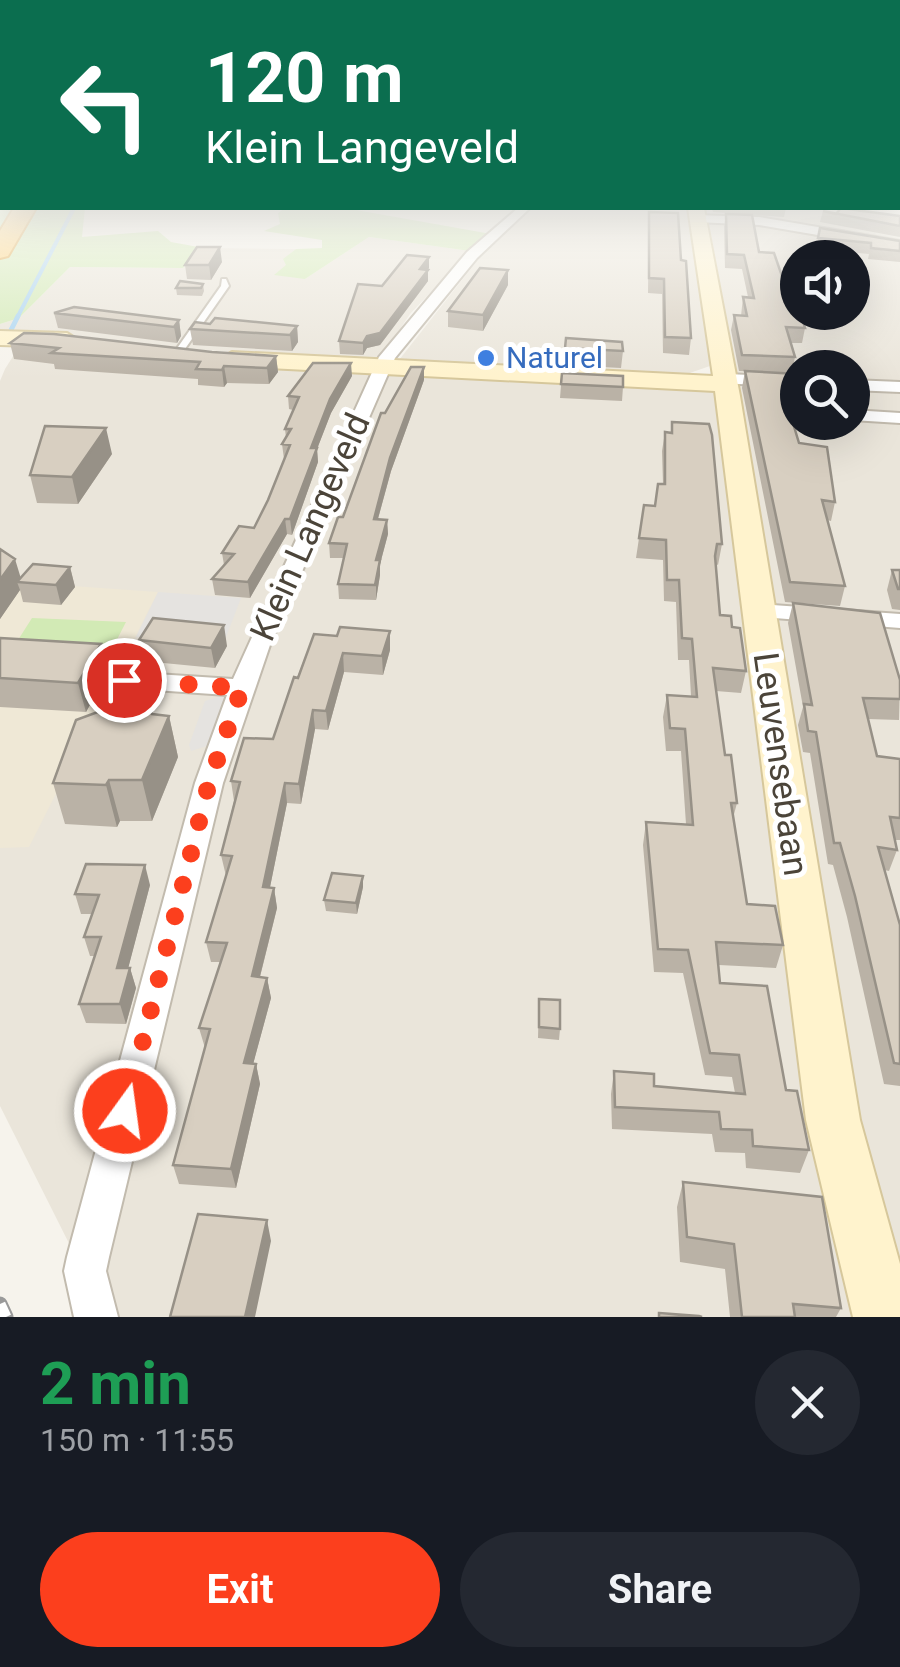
<!DOCTYPE html>
<html lang="en">
<head>
<meta charset="utf-8">
<style>
	body { margin:0; font-family:Roboto,sans-serif; background:#242831; color:#f1f3f6; height:100vh; display:flex; flex-direction:column; font-size:38px; white-space:nowrap }
	* { box-sizing:border-box; margin:0 }
	p { font-size:32px; color:#9ea1a6 }
	.icon { flex:none; width:55px; height:55px; fill:none; stroke:currentColor; stroke-width:2; stroke-linecap:round; stroke-linejoin:round }
	.map { position:relative; height:1317px; overflow:hidden }
	.drawer { display:flex; flex-direction:column; background:#171b24; flex:1 }
	.drawer>* { flex:none }
	.top-card { position:absolute; left:0px; top:0px; width:900px; height:210px; box-shadow:0 10px 40px #0002; background:#0b6e4f; color:#fff; overflow:hidden }
	.buttons { position:absolute; left:780px; top:240px; display:grid; gap:20px }
	.buttons a { display:grid; place-items:center; width:90px; height:90px; border-radius:50%; background:#171b24; box-shadow:0 10px 40px #0002; font-size:50px }
	.pin { position:absolute; display:grid; place-items:center; width:85px; height:85px; color:#fff; margin:-42px; border:5px solid #fff; border-radius:50%; box-shadow:0 2px 10px #0007 }
	.me { position:absolute; width:110px; margin:-55px; rotate:14deg; stroke-linejoin:round; filter:drop-shadow(0 0 8px #0008) }
	.turn { display:flex; align-items:center; gap:35px; height:210px; padding:0 40px; font-size:45px }
	.turn .icon { width:130px; height:130px; stroke-width:2.5 }
	.turn b { display:block; font-size:70px; line-height:85px }
	.round { display:grid; place-items:center; flex:none; width:105px; height:105px; border-radius:52px; background:#242831 }
	.overview { display:flex; align-items:center; justify-content:space-between; height:170px; padding:0 40px }
	h1 { font-size:60px; font-weight:700; line-height:75px; color:#1e9e55 }
	.primary-button { display:flex; gap:20px; margin-top:auto; padding:20px 40px }
	.primary-button a { flex:1; height:115px; border-radius:60px; background:#fc3f1d; color:#fff; font-size:40px; font-weight:700; line-height:115px; text-align:center }
	.primary-button a+a { background:#242831; color:#f1f3f6 }
	.map>svg:first-child { display:block }
	.residential { fill:#eae5da; fill-rule:evenodd }
	.education { fill:#efe8d6 }
	.green { fill:#d2eab5 }
	.parking { fill:#e5e3e0 }
	.lines { fill:none; stroke-linecap:round; stroke-linejoin:round }
	.stream-far1 { stroke:#a9d4f2; stroke-width:4 }
	.stream { stroke:#a9d4f2; stroke-width:5 }
	.lane-casing { stroke:#c2bbae; stroke-width:4 }
	.street-casing { stroke:#c2bbae; stroke-width:4 }
	.secondary-casing { stroke:#d6c79b; stroke-width:4 }
	.highway-casing { stroke:#e0a43c; stroke-width:4 }
	.lane { fill:#fff; fill-rule:evenodd }
	.street { fill:#fff; fill-rule:evenodd }
	.secondary { fill:#fff3cd; fill-rule:evenodd }
	.highway { fill:#ffcf6e; fill-rule:evenodd }
	.rail-casing { stroke:#9a9a9a; stroke-width:15 }
	.rail { stroke:#fff; stroke-width:11; stroke-dasharray:35; stroke-linecap:butt }
	.wall { fill:#bab2a6 }
	.shaded-wall { fill:#979187 }
	.building { fill:#d8cfc1; stroke:#979187; stroke-width:2.5 }
	.route { stroke:#fc3f1d; stroke-width:18; stroke-dasharray:0 32.4 }
	.shop-dot { fill:#3f7fe0; stroke:#fff; stroke-width:4 }
	.labels { text-anchor:middle; stroke-width:10; stroke-linejoin:round; paint-order:stroke }
	.far-shop-label { font-size:30px; fill:#366cbe; stroke:#fff; text-anchor:start }
	.street-label { font-size:35px; fill:#4b4439; stroke:#fff }
</style>
</head>
<body>
<div class="map">
<svg width="900" height="1317" viewBox="0 0 900 1317">
	<rect width="100%" height="100%" fill="#f6f3ec"/>
	<path class="residential" d="M533 208H692L710 366 678 377 399 360 488 247Z
		M706 208H821L836 216 900 223V1317H106L0 1106V381L5 369 22 342 355 371 739 386ZM798 258H852V312H798ZM798 368H852V422H798Z
		M369 237 470 251 410 314 380 359 361 362 167 347 59 333 0 334V324L19 318 70 267 183 268 204 248 296 249 284 259 305 279Z"/>
	<path class="education" d="M0 581 158 592 29 847 0 848Z"/>
	<path class="green" d="M0 195 2 208H85L82 237 158 231 171 242 204 248 183 268 70 267 19 318 0 324Z
		M285 208H345L491 234 470 251 369 237 305 279 274 275 286 265 283 259 296 249 322 248V240L264 231 280 224 278 213Z
		M32 618 126 622 109 655 11 651Z"/>
	<path class="parking" d="M158 592 241 598 223 645 136 637Z
		M225 695 227 696 210 745 191 751 189 745 205 701Z"/>
	<g class="lines">
		<path class="stream-far1" d="M17 318 74 208"/>
		<path class="stream" d="M10 332 18 316"/>
		<defs>
			<path id="lane" d="M222 279H226L229 286 180 356H174L173 354 221 286Z"/>
			<path id="street" d="M518 208H530L477 258 395 358 270 645 223 783 109 1257 106 1271 118 1317H74L64 1271 67 1257 195 783 227 695 125 688 112 680 125 672 233 679 379 357 467 252Z
				M693 215 759 217 900 241V249L759 225 697 222Z
				M725 374 798 377V387L719 383V375Z
				M852 380 900 382V392L852 390Z
				M852 410 900 413V423L852 420Z
				M758 604 900 614V628L750 616 746 611Z"/>
			<path id="secondary" d="M688 208H704L740 396 860 1120 900 1264V1317H853L806 1120 715 391 232 366 221 359 232 352 713 376Z
				M0 331 67 333 78 340 67 347 0 345Z"/>
			<path id="highway" d="M14 208H36L8 256 0 258V231Z"/>
		</defs>
		<use href="#lane" class="lane-casing"/>
		<use href="#street" class="street-casing"/>
		<use href="#secondary" class="secondary-casing"/>
		<use href="#highway" class="highway-casing"/>
		<use href="#lane" class="lane"/>
		<use href="#street" class="street"/>
		<use href="#secondary" class="secondary"/>
		<use href="#highway" class="highway"/>
		<defs>
			<path id="rail" d="M0 1304 6 1317"/>
		</defs>
		<use href="#rail" class="rail-casing"/>
		<use href="#rail" class="rail"/>
	</g>
	<path class="wall" d="M712 208H786L784 217 713 212Z
		M823 211 836 214 900 216V237L820 222Z
		M649 212 681 260 691 338 689 355 663 353 662 294 648 293Z
		M726 214 785 285 805 328 802 343H791L795 357 792 373 739 371 731 330 734 315 741 316 743 297H748L742 269 725 268 724 227Z
		M820 228 900 241V262L868 259 869 254 816 249Z
		M222 262 211 280 187 279 185 265Z
		M429 268 428 270V281L380 345 367 348 363 355 340 354 339 341 382 286Z
		M203 284 204 291 202 296 177 295 176 288Z
		M508 285 483 331 448 327V311Z
		M54 313 179 320 181 336 177 343 58 328Z
		M210 324 297 326 298 342 292 351 193 345 190 329Z
		M566 338 623 351 621 368 563 365Z
		M10 343 276 356 278 372 269 384 227 383 224 387 198 385V379L55 369 54 364 14 359Z
		M745 371 798 374V418H792L799 443 835 502 831 521 827 520 845 586 840 606 785 602 742 388Z
		M562 373 623 387 622 401 560 398Z
		M352 376 331 413 317 449 318 462 292 535 287 534 250 598 215 595 212 579 224 565 222 553 254 528 268 500 284 459 282 444 286 438 285 429 293 410 289 409 288 396Z
		M424 380 391 471 378 519 387 520 388 534 380 564V575L376 600 339 599 338 584 344 558H330L329 543 343 517 385 413Z
		M672 422 722 544 718 565 716 564 720 615 732 627 746 671 741 693 716 691 725 755 737 803 733 818 747 904 783 945 776 968 719 965 720 983 786 1090 809 1150 800 1173 746 1168 745 1153 715 1152 712 1134 612 1129 611 1094 614 1071 654 1086 735 1093 732 1077 705 1075 683 973 654 972 643 845 646 822 686 824 681 751H666L663 717 667 695 691 696 689 660H678L676 602 664 601 663 560 636 558 644 505 655 506 663 484 662 451 665 432 671 433Z
		M112 454 78 504 37 503 30 475Z
		M0 549 21 578 70 567 75 587 61 605 23 602 20 590 0 619Z
		M892 570H900V610L892 609 887 590Z
		M793 603 900 680 899 720 868 719 877 756 900 759V840H895L897 850 889 871 884 870 900 925V1086L884 1084 847 917 833 865 828 864 810 753 803 752 798 725 803 707 788 623Z
		M314 634 390 650 383 675 344 672 328 730 315 729 301 804 287 803 270 887 274 888 277 908 260 977 267 978 271 998 253 1064H256L260 1084 236 1188 179 1184 173 1165 205 1048 199 1028 220 962H211L206 942 226 876 221 855 234 801 231 781 273 739Z
		M0 638 101 644 108 672 86 712 0 707Z
		M139 640 227 646 215 668 143 661Z
		M152 714 169 716 178 757 152 821H120L117 827 65 824 53 783Z
		M150 885 128 968H130L136 988 126 1024 86 1023 79 1004 95 956H90L84 937 92 914H81L75 894Z
		M363 887 357 914 326 911 324 900Z
		M539 999 560 1029 559 1040 538 1038Z
		M683 1182 841 1308 836 1317H730L725 1269 680 1262 677 1207Z"/>
	<path class="shaded-wall" d="M220 247 222 262 211 280 209 265Z
		M429 257V268L420 280V269Z
		M428 270V281L380 345 367 348 363 355V343L367 336Z
		M508 270V285L483 331V315Z
		M179 320 181 336 177 343 174 327Z
		M297 326 298 342 292 351 290 335Z
		M276 356 278 372 269 384 267 368Z
		M351 363 352 376 331 413 317 449 318 462 292 535 290 519 311 448 330 399Z
		M224 366 227 383 224 387 222 370Z
		M424 367V380L391 471 374 533V519L390 458Z
		M106 428 112 454 78 504 72 477Z
		M285 519 287 534 250 598 248 582Z
		M387 520 388 534 380 564V575L376 600V560Z
		M15 559 22 582H17L20 590 0 619V580Z
		M70 567 75 587 61 605 56 585Z
		M224 625 227 646 215 668 211 648Z
		M390 631V650L383 675 382 656Z
		M101 644 108 672 86 712 78 683Z
		M343 653 344 672 328 730 326 711Z
		M313 710 315 729 301 804 299 784Z
		M169 716 178 757 152 821 142 780Z
		M109 780 120 821 117 827 106 785Z
		M285 783 287 803 266 907 263 887Z
		M145 865 150 885 123 988 117 968Z
		M363 876V887L357 914 356 903Z
		M274 888 277 908 255 996 252 976Z
		M130 968 136 988 126 1024 120 1004Z
		M267 978 271 998 248 1083 244 1063Z
		M256 1064 260 1084 236 1188 231 1169Z
		M267 1220 271 1241 255 1317H245Z"/>
	<path class="building" d="M841 208 900 216V226L823 211 836 214Z
		M649 212 678 213 681 260 686 261 691 338 665 337 664 279 649 278Z
		M726 214 752 215 759 252 774 253 785 285H792L798 303V312H800L805 328 786 327 795 357 742 355 734 315 747 316 743 297 754 298 744 255 727 254Z
		M820 228 900 241V251L871 248V243L818 238Z
		M197 247H220L209 265H185Z
		M407 255 429 257 420 269 428 270 380 333 367 336 363 343 339 341 358 284 382 286Z
		M480 268 508 270 483 315 448 311Z
		M180 281 203 284 201 288H176Z
		M74 307 179 320 174 327 54 313Z
		M215 318 297 326 290 335 190 329 195 322 210 324Z
		M24 333 54 334 212 352 276 356 267 368 224 366 222 370 196 369 200 362 51 353 59 348 10 343Z
		M566 338 622 342 623 351 565 348Z
		M313 363H351L330 399 311 448H317L290 519H285L248 582 212 579 234 554 222 553 239 526 254 528 268 500 290 445 282 444 291 429H285L299 397 288 396Z
		M411 367H424L390 458 374 519 387 520 376 560H380L375 585 338 584 347 544 329 543 338 517H343L381 413H385Z
		M745 371 798 374V400H786L799 443 827 447 835 502 822 500 845 586 790 582Z
		M562 373 623 376V387L561 384Z
		M672 422 709 424 712 435 722 544H717L715 556 720 615 731 616 732 627 740 628 746 671 713 668 725 755H731L737 803H731L747 904 775 906 783 945 716 942 720 983 767 986 786 1090 797 1091 809 1150 753 1146 752 1130 721 1129 719 1112 615 1107 614 1071 654 1074V1086L745 1094 739 1055 710 1053 688 950 658 949 646 822 693 825 685 729 670 728 667 695 697 697 692 639 682 638 679 580H667L666 540 639 538 644 505 655 506 658 484H665V432L672 433Z
		M45 426 106 428 72 477 30 475Z
		M0 549 15 559 0 580Z
		M33 564 70 567 56 585 17 582Z
		M892 570H900V589H898Z
		M793 603 880 613 900 680V699L863 698 877 756 900 759V818L890 817 897 850 878 847 900 925V1064L894 1063 855 896 840 843H834L816 732 808 731 804 704 812 705Z
		M153 618 224 625 211 648 139 640Z
		M340 627 390 631 382 656 343 653 326 711 313 710 299 784 285 783 263 887 274 888 252 976 267 978 244 1063 256 1064 231 1169 173 1165 210 1029 199 1028 227 943 206 942 232 856 221 855 240 782 231 781 244 738 273 739 294 677 298 678 314 634 337 636Z
		M0 638 101 644 78 683 0 678Z
		M141 696 152 714 169 716 142 780H109L106 785 53 783 76 720Z
		M86 864 145 865 117 968H130L120 1004H79L101 937H84L99 895 75 894Z
		M332 873 363 876 356 903 324 900Z
		M539 999 560 1000V1029L539 1027Z
		M683 1182 822 1197 841 1308 793 1304 795 1317H742L734 1244 687 1237Z
		M198 1214 267 1220 245 1317H170Z
		M659 1313 699 1316 702 1317H659Z"/>
	<linearGradient id="sky" x2="0" y2="1"><stop stop-color="#8fc1ec"/><stop offset="0.51" stop-color="#fbfaf6"/><stop offset="1" stop-color="#fbfaf6" stop-opacity="0"/></linearGradient>
	<rect width="900" height="379" fill="url(#sky)"/>
	<g class="lines">
		<path class="route" d="M124 680 242 688 209 783 125 1111"/>
	</g>
	<circle class="shop-dot" cx="486" cy="358" r="10"/>
	<g class="labels">
		<g class="far-shop-label">
			<text x="506" y="368">Naturel</text>
		</g>
		<g class="street-label">
			<text transform="translate(310 527) rotate(-66)" y="12">Klein Langeveld</text>
			<text transform="translate(781 764) rotate(82)" y="12">Leuvensebaan</text>
		</g>
	</g>
</svg>
<div class="buttons">
<a><svg class="icon" aria-label="sound" viewBox="0 0 24 24"><path d="M4 9h4l5-4v14l-5-4H4zM17 9q2 3 0 6"/></svg></a>
<a><svg class="icon" aria-label="search" viewBox="0 0 24 24"><circle cx="10" cy="10" r="6"/><path d="M15 15l6 6"/></svg></a>
</div>
<div class="pin" style="left:124px;top:680px;background:#d93025"><svg class="icon" aria-label="arrive" viewBox="0 0 24 24"><path d="M6 21V4h12l-3 4 3 4H6"/></svg></div>
<svg class="me" style="left:125px;top:1111px" viewBox="-20 -20 40 40"><circle r="17" fill="#fc3f1d" stroke="#fff" stroke-width="3"/><path d="M0-11L8 9 0 5-8 9z" fill="#fff"/></svg>
<div class="top-card">
<div class="turn"><svg class="icon" aria-label="left" viewBox="0 0 24 24"><path d="M17 20v-9H6M10 6l-5 5 5 5"/></svg><div><b>120 m</b>Klein Langeveld</div></div>
</div>
</div>
<section class="drawer">
<div class="overview"><div><h1>2 min</h1><p>150 m · 11:55</p></div><a class="round"><svg class="icon" aria-label="close" viewBox="0 0 24 24"><path d="M6 6l12 12M18 6L6 18"/></svg></a></div>
<div class="primary-button"><a>Exit</a><a>Share</a></div>
</section>
</body>
</html>
